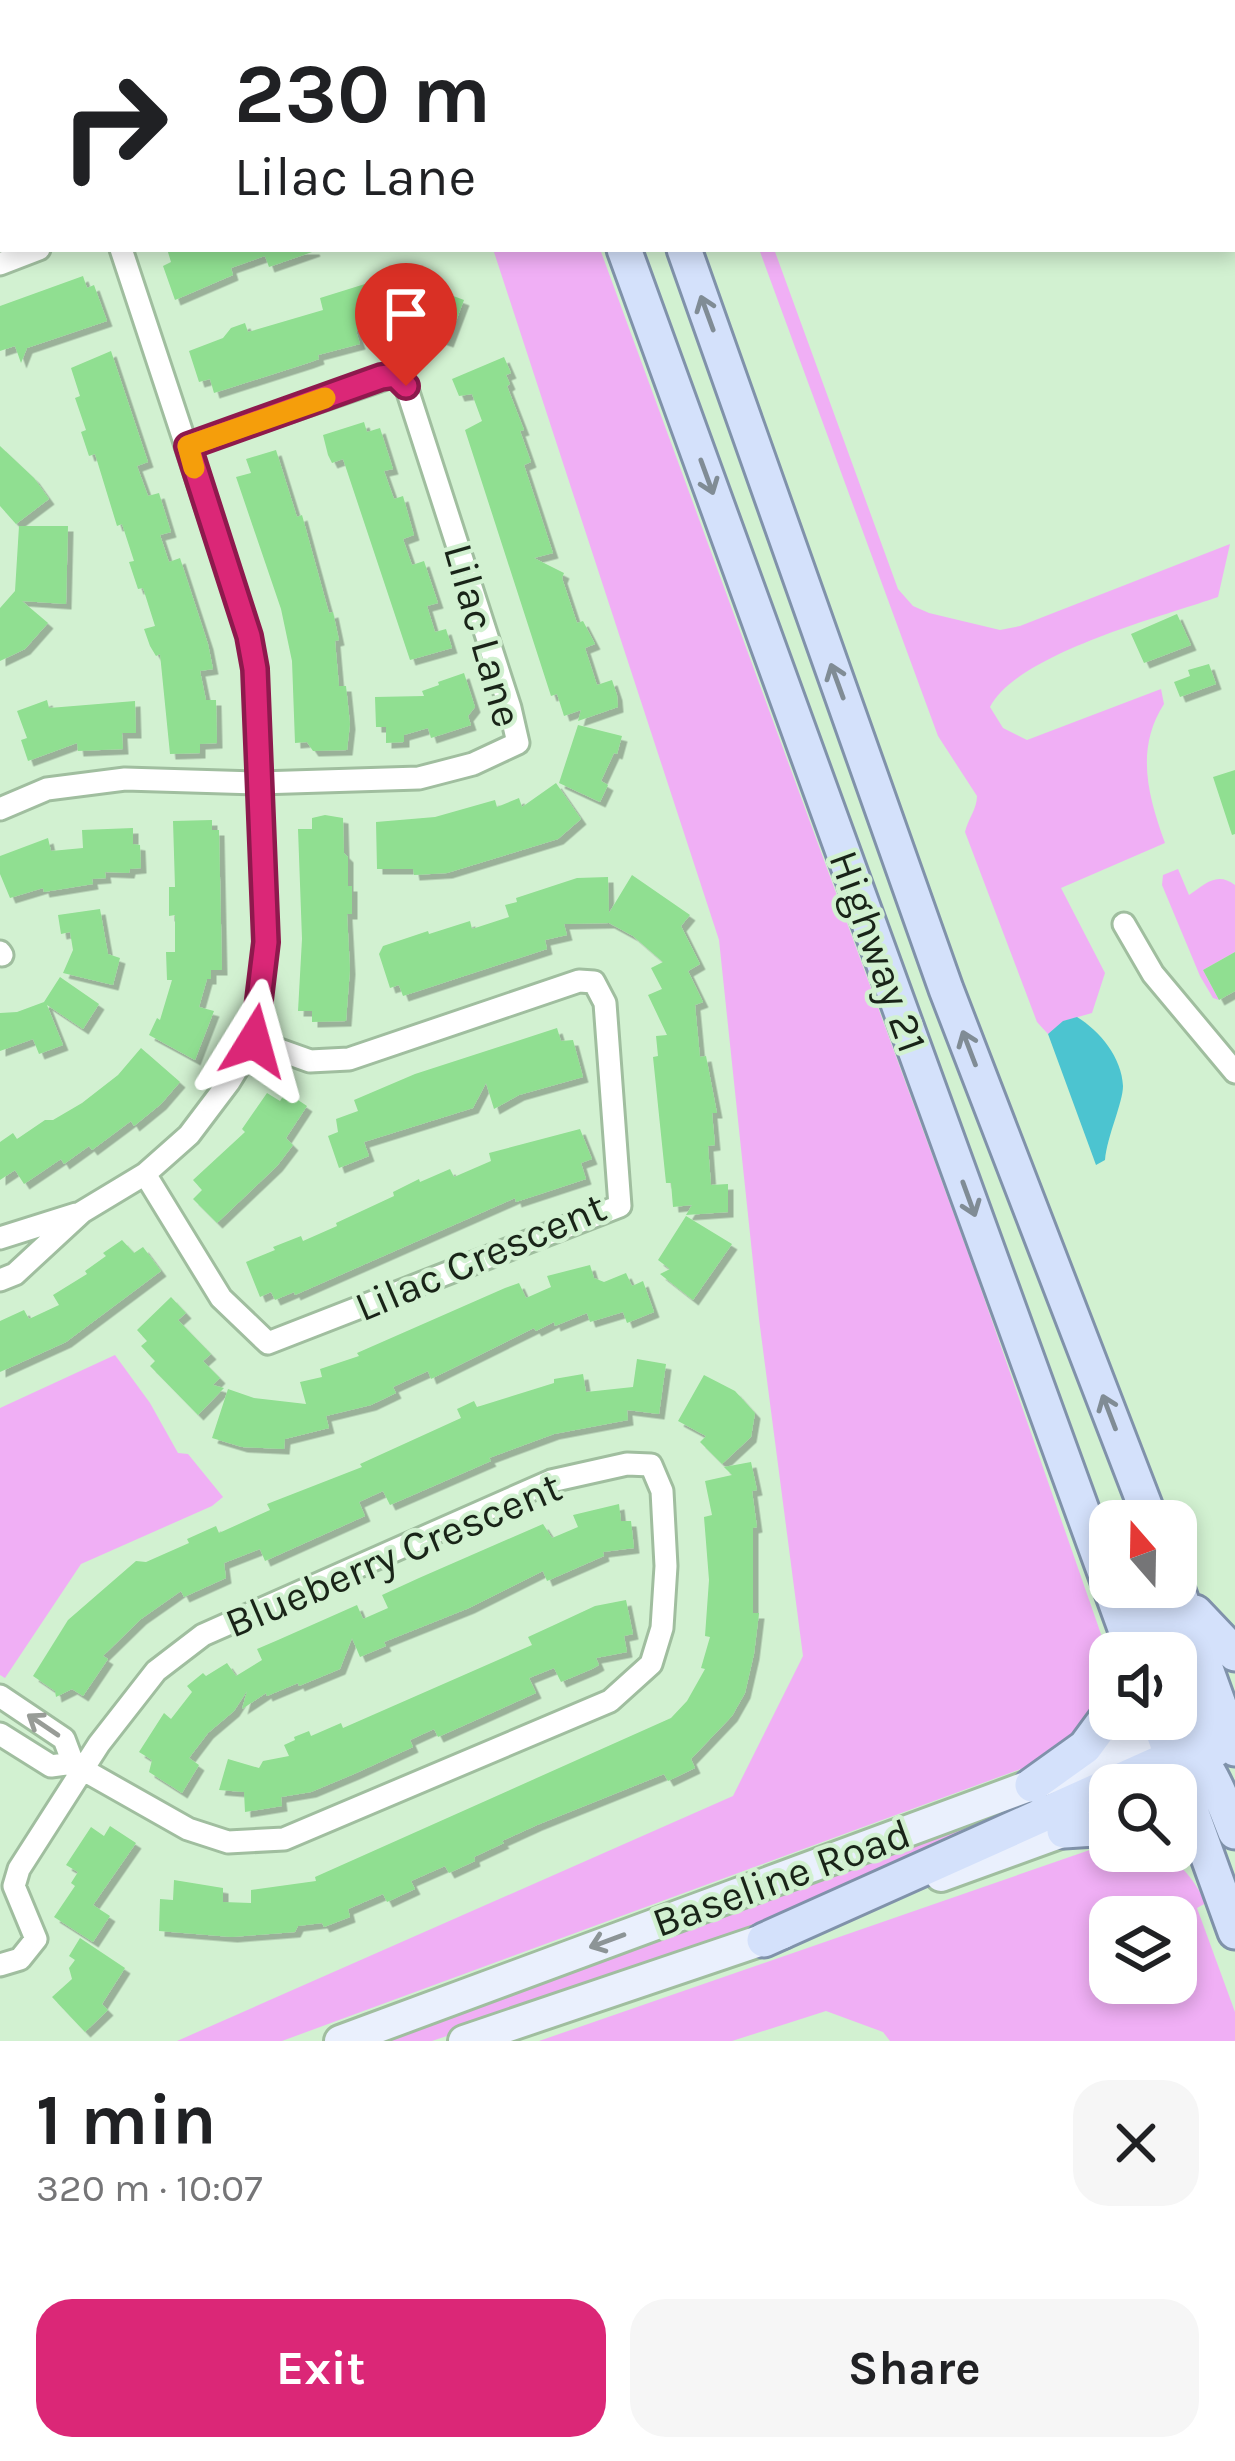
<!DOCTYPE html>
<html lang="en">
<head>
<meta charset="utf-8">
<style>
	body { margin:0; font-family:Karla,sans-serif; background:#f6f6f6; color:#202124; height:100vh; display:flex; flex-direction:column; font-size:45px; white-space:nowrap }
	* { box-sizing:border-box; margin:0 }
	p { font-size:39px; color:#757577 }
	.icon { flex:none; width:66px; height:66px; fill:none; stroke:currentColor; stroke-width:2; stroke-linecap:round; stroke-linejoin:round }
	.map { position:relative; height:2041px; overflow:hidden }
	.details { display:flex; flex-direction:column; background:#fff; flex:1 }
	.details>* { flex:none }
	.hud { position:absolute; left:0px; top:0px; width:1236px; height:252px; box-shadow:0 6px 18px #0003; background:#fff; color:#202124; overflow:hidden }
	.needle { width:78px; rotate:340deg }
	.controls { position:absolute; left:1089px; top:1500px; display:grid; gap:24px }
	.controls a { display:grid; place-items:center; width:108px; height:108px; border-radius:24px; background:#fff; box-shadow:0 6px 18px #0003; font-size:60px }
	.pin { position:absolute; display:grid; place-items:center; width:102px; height:102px; color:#fff; margin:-123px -51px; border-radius:50% 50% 50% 0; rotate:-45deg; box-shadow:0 0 12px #0007 }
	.pin .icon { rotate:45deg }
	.me { position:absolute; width:132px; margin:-66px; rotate:8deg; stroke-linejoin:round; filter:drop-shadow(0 0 9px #0008) }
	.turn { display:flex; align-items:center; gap:42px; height:252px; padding:0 36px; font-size:54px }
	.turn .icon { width:156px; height:156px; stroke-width:2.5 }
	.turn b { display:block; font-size:84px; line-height:102px }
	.round { display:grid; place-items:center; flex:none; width:126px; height:126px; border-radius:36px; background:#f6f6f6 }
	.head { display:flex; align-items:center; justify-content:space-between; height:204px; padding:0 36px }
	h1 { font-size:72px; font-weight:700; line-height:90px }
	.primary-button { display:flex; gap:24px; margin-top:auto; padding:24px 36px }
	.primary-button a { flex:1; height:138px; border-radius:36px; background:#db2777; color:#fff; font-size:48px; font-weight:700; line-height:138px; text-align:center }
	.primary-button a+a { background:#f6f6f6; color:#202124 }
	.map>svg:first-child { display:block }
	.green { fill:#f0aff5; fill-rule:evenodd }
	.water { fill:#4cc4d0 }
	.building { fill:#90df91; filter:url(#shadow) }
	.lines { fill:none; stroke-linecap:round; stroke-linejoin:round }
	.minor-casing { stroke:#a0be9f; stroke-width:27 }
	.secondary-casing { stroke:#a0be9f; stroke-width:36 }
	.primary-casing { stroke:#8092aa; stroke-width:39 }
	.minor { stroke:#fff; stroke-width:21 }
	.secondary { stroke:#eaf0fd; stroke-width:30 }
	.primary { stroke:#d4e1fb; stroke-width:33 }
	.oneway { stroke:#808c95 }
	.oneway2 { stroke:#989c97 }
	.oneway3 { stroke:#8c9496 }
	.route-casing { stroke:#8e194d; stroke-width:30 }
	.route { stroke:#db2777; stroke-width:21 }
	.slow { stroke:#f59e0b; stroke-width:21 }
	.labels { text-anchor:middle; stroke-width:9; stroke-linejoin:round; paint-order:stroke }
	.street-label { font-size:42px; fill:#192418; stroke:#d2f1d1 }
</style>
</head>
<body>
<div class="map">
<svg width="1235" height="2041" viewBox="0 0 1235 2041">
	<defs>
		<filter id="shadow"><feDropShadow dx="5.5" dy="5.5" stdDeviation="0" flood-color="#0004"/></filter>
	</defs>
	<rect width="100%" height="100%" fill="#d2f1d1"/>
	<path class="green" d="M493 249H600L975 1272 1102 1637C1115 1654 1112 1683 1107 1703L1056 1756 282 2041H177L733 1796 803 1656 759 1319 719 940Z
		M759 249H774L898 589 913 606 929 613 1000 630 1020 626 1230 544 1218 597C1161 617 1017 654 990 707L1003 728 1027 740 1161 689 1164 704C1135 749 1148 796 1165 843L1061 888 1105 973 1092 1013 1064 1021 1048 1034 1037 1022 965 832C968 819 977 809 977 796L938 736Z
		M1178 869 1189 895C1205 884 1217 871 1235 885V952L1203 970 1219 1000 1213 998 1200 976 1162 885 1163 875Z
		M115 1355 150 1403 178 1453 188 1454 223 1497 212 1506 81 1564 5 1678 0 1675V1408Z
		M1006 1809 1009 1816 852 1881 705 1949 432 2041H376Z
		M1110 1843V1851C1161 1851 1181 1854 1206 1903L1197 1908 1235 2012V2041H890L883 2032 826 2011 732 2041H539ZM1110 1917H1176V1983H1110Z"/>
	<path class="water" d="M1077 1017C1100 1031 1122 1058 1123 1086 1123 1103 1107 1136 1105 1160L1096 1165 1048 1034 1063 1021Z"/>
	<path class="building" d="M167 249H314L315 251 269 267 265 256 231 268 233 275 175 300 163 266 171 262Z
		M407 272 434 282 432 288 464 300 448 342 381 319 382 330 356 331 360 344 318 355 319 359 308 363 214 393 210 379 199 382 189 351 223 338 231 328 245 323 248 332 323 310 320 298 365 284 403 285Z
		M83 276 87 288 94 285 107 321 27 348 21 363 15 346 0 351V306Z
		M111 351 148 462 137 466 148 496 159 493 171 532 160 535 169 562 180 558 208 644 213 669 200 671 206 700H216L217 743 200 744V753L170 754 160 654 156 656 150 646 144 629 155 626 143 588 138 589 129 562 134 561 122 524 117 526 95 454 89 456 81 432 86 430 75 398 80 396 71 368Z
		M504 357 511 373 506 375 510 384 507 386 524 430 520 431 531 462 524 465 553 553 534 558 564 573 562 578 577 623 583 621 595 644 585 648 597 685 612 680 617 695 618 707 578 721 581 710 564 716 557 694 551 696 465 430 482 421 472 394 459 396 452 379Z
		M364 422 367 432 380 428 393 469 384 471 394 499 403 496 414 535 403 539 412 565 424 561 438 603 427 606 435 632 446 629 452 648 410 660 343 459 332 463 328 455 323 435Z
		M0 446 34 478 49 499 16 524 0 506Z
		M276 450 297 517 302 515 329 613 333 612 339 640 335 641 339 686H346L350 724 347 750 313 751 307 742 295 743 292 661 281 609 236 477 251 473 246 459Z
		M19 526H68L66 604 22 601 48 623 25 649 0 661V608L15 591Z
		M1177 614 1191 645 1144 663 1131 634Z
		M1209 664 1216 684 1180 697 1174 682 1190 676 1188 670Z
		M464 673 475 707 468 716 471 725 431 738 428 728 404 735V742L386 743V727H376L375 697 424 696 422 691 439 685 438 682Z
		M47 700 49 708 135 701 136 733H122L123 749 78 751 77 743 28 761 21 740 27 738 17 711Z
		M578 725 622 736 617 754 614 753 601 781 608 785 600 802 559 783Z
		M1235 770V834L1232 835 1213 777Z
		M556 783 581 819 558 839 447 873 414 875 413 869H377L376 822 435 817 495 800 497 807 519 798 522 807Z
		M325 815 343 818 344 853 348 857V886H352V914H347L350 969 346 1021 312 1022V1011H298L302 939 298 829H312V818Z
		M212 820V830H219L222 970H211V979H207L199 1007 214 1011 195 1060 149 1035 157 1018 160 1020 172 980H167L166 952H175V915L169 916V887H175L173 821Z
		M133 828V844L140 845 141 868 130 869 129 873 105 872 106 878 92 879 93 884 44 892 43 888 10 898 0 874V856L48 838 51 851 83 848 82 830Z
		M632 875 690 915 681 926 700 964 688 971 703 1002 695 1005 700 1057 706 1056 717 1113H712L715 1145 708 1146 711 1185 728 1184V1212L686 1215 692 1205 673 1207 671 1183H666L653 1057 658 1056 656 1036 667 1035 648 995 662 989 651 968 663 962 633 936 609 923 564 924 567 935 545 940 547 949 403 996 399 985 390 988 379 954 383 946 428 931 429 934 470 921 472 929 509 917 505 905 517 902 516 898 577 878 608 877 609 913Z
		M100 909 108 954 120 958 113 985 63 973 73 950 70 932 61 934 58 915Z
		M1235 952V991L1219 1000 1203 970Z
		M60 977 99 1004 83 1029 47 1005 63 1045 39 1054 33 1039 0 1051V1013L17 1012 44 1002Z
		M557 1028 561 1041 573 1040 583 1077 519 1095 494 1109 486 1083 473 1108 364 1142 369 1156 339 1168 328 1136 338 1132 336 1119 358 1111 354 1100 415 1074Z
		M141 1048 180 1082 161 1104 134 1126 131 1121 92 1150 89 1146 64 1164 61 1159 24 1184 15 1170 0 1180V1142L13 1133 17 1139 45 1120H53L82 1103 118 1075Z
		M286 1092 307 1106 286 1138 293 1145 277 1166 217 1223 193 1199 202 1190 193 1180 245 1132 242 1129 267 1093 280 1101Z
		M580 1129 592 1159 581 1163 586 1179 516 1202 515 1198 295 1295 294 1292 275 1300 271 1292 260 1297 246 1262 275 1250 273 1247 301 1236 303 1241 337 1226 336 1223 394 1196 393 1192 419 1179 420 1182 450 1169 454 1177 491 1161 489 1153Z
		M686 1216 732 1244 693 1300 660 1274 670 1269 658 1260Z
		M122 1240 134 1253 143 1247 161 1271 66 1342 0 1372V1321L24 1310 29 1319 59 1305 53 1295 87 1274 85 1271 106 1256 103 1253Z
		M590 1265 594 1278 604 1282 626 1273 632 1286 643 1281 654 1312 627 1323 623 1312 590 1322 587 1313 555 1326 554 1322 536 1331 534 1328 431 1379 428 1371 393 1387 396 1393 371 1405 326 1416 329 1428 285 1439 284 1449 242 1447 212 1438 228 1389 254 1398 306 1404 300 1382 322 1377 320 1369 359 1356 357 1353 505 1288 519 1283 526 1298 551 1287 547 1276Z
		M171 1297 186 1313 178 1320 211 1354 203 1361 220 1378 213 1385 224 1388 198 1415 150 1366 155 1361 141 1346 147 1341 137 1330Z
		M637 1359 666 1364 659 1414 627 1410 628 1420 554 1434 489 1458 491 1461 390 1505 383 1491 359 1502 365 1516 265 1561 260 1549 224 1563 226 1578 184 1597 181 1591 141 1619 103 1656 108 1659 83 1696 72 1689 56 1697 55 1691 33 1676 68 1620 136 1561 146 1562 189 1543 187 1539 216 1526 219 1533 270 1510 267 1504 362 1467 360 1464 461 1418 457 1409 474 1401 477 1407 554 1383V1379L583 1374 586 1392 633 1387Z
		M704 1375 735 1391 755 1413 751 1437 722 1464 700 1442 706 1436 678 1421Z
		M751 1462 757 1490 752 1491 757 1527 753 1528V1613H759L754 1654 745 1693 732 1716 691 1759 695 1768 668 1781 664 1774 537 1825 502 1841 504 1843 474 1857 475 1861 449 1873 445 1866 411 1881 415 1889 387 1902 383 1894 348 1909 350 1917 324 1927 322 1923 298 1926 295 1932 232 1937 159 1931 160 1899 173 1900 174 1880 223 1888V1902L251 1903V1890L316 1881 315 1877 671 1718 687 1701 705 1669 701 1668 710 1637 705 1636 709 1580 704 1517 712 1515 705 1481 732 1475 724 1467Z
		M619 1504 621 1521H631L634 1548 603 1552 604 1556 547 1581 543 1571 469 1608 384 1642 386 1646 360 1657 352 1638 340 1669 299 1686 298 1683 267 1696 266 1693 242 1709 247 1691 234 1711 208 1733 189 1758 199 1765 182 1793 149 1772 152 1760 139 1752 164 1713 171 1719 192 1692 187 1686 203 1673 206 1676 227 1663 236 1676 262 1660 257 1649 278 1640 357 1605 363 1619 388 1608 382 1595 419 1578 543 1524 552 1538 578 1527 573 1515Z
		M626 1600 633 1634 624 1636 627 1652 596 1658 599 1665 592 1669 561 1682 554 1668 529 1678 536 1693 438 1737 434 1729 410 1740 413 1747 354 1774 311 1792 281 1797 282 1806 245 1812 244 1792 219 1790 228 1759 259 1768 263 1761 289 1756 284 1745 295 1740 294 1737 309 1731 311 1736 341 1723 343 1728 532 1645 528 1637 552 1626 595 1606Z
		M110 1826 136 1843 93 1905 110 1916 93 1942 54 1917 75 1886 71 1883 78 1872 66 1865 91 1827 104 1836Z
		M80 1938 125 1968 102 2004 108 2010 85 2032 52 1997 72 1979 69 1968 75 1960 69 1956Z"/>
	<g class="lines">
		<defs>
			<path id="minor" d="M272 0 273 3
				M28 3 36 0
				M0 13 3 12
				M0 264 39 249
				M0 809 47 789 125 779 259 783 419 778 473 764 518 743 510 708 406 386 395 375 187 446
				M1124 924 1153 974 1235 1072
				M0 952 2 955
				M145 1174 221 1298 268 1343 620 1206 605 1003 594 982 579 981 349 1059 310 1061 254 1041
				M0 1238 76 1214
				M0 1280 15 1274 82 1212 145 1174 189 1135 229 1082 254 1041 266 942 255 669 249 636 121 249
				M0 1696 64 1739 73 1763
				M0 1734 51 1766 73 1763 82 1769 188 1829 228 1842 284 1839 610 1701 651 1664 662 1628 666 1566 662 1491 651 1465 627 1464 551 1481 203 1635 156 1671 99 1744 19 1869 14 1886 36 1939 20 1959 0 1965"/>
			<path id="secondary" d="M941 1876 1087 1823
				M340 2041 1183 1729
				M464 2041 783 1933"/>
			<path id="primary" d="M533 0 534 3
				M595 0 596 3
				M624 249 1134 1653
				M684 249 946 989 1151 1521
				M1176 1585 1235 1749
				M1140 1587 1171 1653
				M1195 1612 1235 1654
				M1176 1665 1215 1750
				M1158 1719 1235 1932
				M1172 1738C1209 1754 1221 1798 1235 1832
				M1032 1785 1085 1747 1110 1713
				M1064 1831 1110 1828
				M764 1940 1172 1757C1191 1747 1218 1737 1222 1714"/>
		</defs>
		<use href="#minor" class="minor-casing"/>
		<use href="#secondary" class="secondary-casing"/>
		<use href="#primary" class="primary-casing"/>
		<use href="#minor" class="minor"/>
		<use href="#secondary" class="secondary"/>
		<use href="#primary" class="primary"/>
	</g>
	<defs><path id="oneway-shaft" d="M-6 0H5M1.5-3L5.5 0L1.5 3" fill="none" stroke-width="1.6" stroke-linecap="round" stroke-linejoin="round" transform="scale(3)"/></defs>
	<g class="oneway">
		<use href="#oneway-shaft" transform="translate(707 313) rotate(-110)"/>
		<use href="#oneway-shaft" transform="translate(707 477) rotate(70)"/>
		<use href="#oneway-shaft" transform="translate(837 681) rotate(-110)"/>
		<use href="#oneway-shaft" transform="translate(969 1048) rotate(-111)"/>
		<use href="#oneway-shaft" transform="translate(969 1199) rotate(70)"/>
		<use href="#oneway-shaft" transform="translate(1109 1412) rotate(-111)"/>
	</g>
	<use class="oneway2" href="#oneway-shaft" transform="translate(43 1725) rotate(-146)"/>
	<use class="oneway3" href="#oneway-shaft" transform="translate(607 1941) rotate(160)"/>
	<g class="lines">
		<defs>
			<path id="route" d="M254 1041 266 942 255 669 249 636 188 446 381 377 395 375 406 386"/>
		</defs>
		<use href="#route" class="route-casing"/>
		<use href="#route" class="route"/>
		<path class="slow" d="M194 468 188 446 325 398"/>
	</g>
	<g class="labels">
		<g class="street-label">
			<text transform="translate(484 635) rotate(74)" y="15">Lilac Lane</text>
			<text transform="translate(879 951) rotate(70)" y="15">Highway 21</text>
			<text transform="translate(480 1256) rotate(-23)" y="15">Lilac Crescent</text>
			<text transform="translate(393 1554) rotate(-23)" y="15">Blueberry Crescent</text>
			<text transform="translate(781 1877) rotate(-20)" y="15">Baseline Road</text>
		</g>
	</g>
</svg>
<div class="controls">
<a><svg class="needle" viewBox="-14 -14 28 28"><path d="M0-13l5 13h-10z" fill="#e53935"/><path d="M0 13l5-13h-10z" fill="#757577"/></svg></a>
<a><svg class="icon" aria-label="sound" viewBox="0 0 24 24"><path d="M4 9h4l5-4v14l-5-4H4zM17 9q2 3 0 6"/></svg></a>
<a><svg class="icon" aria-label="search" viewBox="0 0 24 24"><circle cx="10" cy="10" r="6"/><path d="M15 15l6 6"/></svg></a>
<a><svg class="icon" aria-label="layers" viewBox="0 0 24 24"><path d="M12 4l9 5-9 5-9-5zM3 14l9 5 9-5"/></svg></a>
</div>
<div class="pin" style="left:406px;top:386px;background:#d93025"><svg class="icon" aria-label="arrive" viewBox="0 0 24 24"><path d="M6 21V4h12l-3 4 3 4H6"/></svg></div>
<svg class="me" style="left:254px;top:1041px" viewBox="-20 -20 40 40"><path d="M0-17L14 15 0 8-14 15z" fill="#db2777" stroke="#fff" stroke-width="4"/></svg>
<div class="hud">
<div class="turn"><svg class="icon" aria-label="right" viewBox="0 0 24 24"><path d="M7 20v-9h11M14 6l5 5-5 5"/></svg><div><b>230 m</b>Lilac Lane</div></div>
</div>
</div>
<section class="details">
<div class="head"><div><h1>1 min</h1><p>320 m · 10:07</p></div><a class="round"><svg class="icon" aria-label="close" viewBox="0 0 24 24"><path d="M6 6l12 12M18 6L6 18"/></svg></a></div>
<div class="primary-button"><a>Exit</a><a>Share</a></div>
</section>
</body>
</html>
